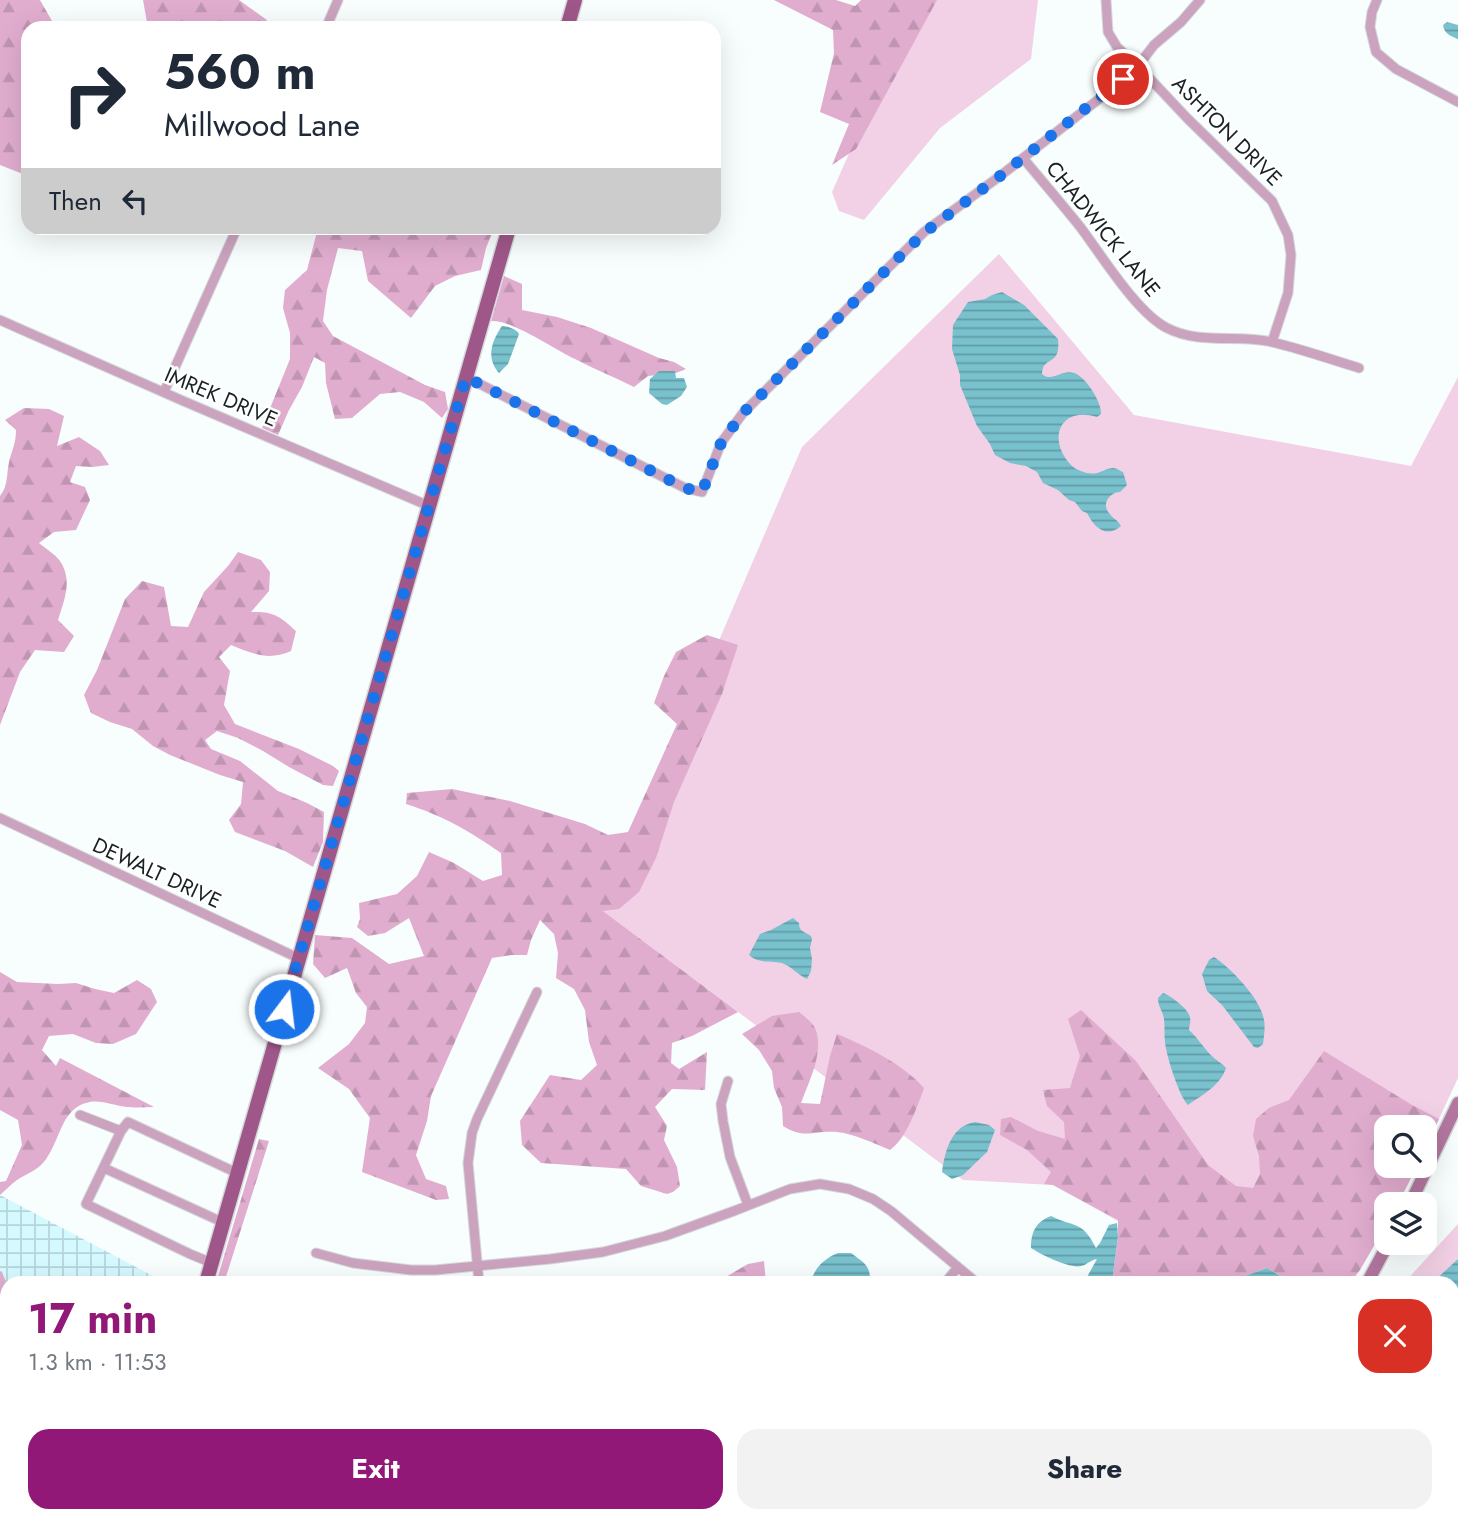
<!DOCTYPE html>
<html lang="en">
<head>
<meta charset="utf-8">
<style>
	body { margin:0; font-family:Jost,sans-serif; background:#f2f2f3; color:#1f2937; height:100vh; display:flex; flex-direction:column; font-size:26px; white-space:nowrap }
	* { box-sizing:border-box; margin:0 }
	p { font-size:23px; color:#747a83 }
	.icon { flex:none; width:38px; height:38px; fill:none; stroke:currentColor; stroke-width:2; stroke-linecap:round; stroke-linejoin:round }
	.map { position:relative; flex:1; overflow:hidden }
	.drawer { position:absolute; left:0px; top:1276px; width:1460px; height:247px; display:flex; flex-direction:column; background:#fff; border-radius:21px 21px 0 0; box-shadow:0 7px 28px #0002 }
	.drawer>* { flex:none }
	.banner { position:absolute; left:21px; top:21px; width:700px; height:214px; border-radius:21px; box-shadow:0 7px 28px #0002; background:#fff; color:#1f2937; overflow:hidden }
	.buttons { position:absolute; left:1374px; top:1115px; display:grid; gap:14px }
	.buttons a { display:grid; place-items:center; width:63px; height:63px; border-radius:14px; background:#fff; box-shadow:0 7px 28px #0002; font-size:35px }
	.pin { position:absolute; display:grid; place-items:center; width:60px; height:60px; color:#fff; margin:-30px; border:4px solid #fff; border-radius:50%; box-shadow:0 2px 7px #0007 }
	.me { position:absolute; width:77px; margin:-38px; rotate:15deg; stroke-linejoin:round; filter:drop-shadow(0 0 5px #0008) }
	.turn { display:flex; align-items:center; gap:24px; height:147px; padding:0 28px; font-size:32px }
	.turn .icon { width:91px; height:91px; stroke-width:2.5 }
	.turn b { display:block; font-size:49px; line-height:60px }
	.then { display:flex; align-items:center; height:66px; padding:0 28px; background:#0003; gap:14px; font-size:26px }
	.round { display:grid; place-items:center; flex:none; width:74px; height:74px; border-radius:21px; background:#f2f2f3 }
	.head { display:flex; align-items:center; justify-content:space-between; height:119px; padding:0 28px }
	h1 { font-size:42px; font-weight:700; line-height:52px; color:#911876 }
	.cta { display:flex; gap:14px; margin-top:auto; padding:14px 28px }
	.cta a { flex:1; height:80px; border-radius:21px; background:#911876; color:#fff; font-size:28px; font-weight:700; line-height:80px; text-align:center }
	.cta a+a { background:#f2f2f3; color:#1f2937 }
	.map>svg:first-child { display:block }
	.industrial { fill:url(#industrial-grid) }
	.grass { fill:#f2d0e5 }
	.forest { fill:url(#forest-firs) }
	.water { fill:url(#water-rules) }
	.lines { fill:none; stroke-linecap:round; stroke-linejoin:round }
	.street-casing { stroke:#d4dadb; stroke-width:11 }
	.secondary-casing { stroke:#d4dadb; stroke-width:15 }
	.primary-casing { stroke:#d4dadb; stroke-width:17 }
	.street { stroke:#cca3be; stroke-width:9 }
	.secondary { stroke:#b3779f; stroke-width:12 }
	.primary { stroke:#9f5789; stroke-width:14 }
	.route { stroke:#1a73e8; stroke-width:12; stroke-dasharray:0 21.6 }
	.labels { text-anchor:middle; stroke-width:5; stroke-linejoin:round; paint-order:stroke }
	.street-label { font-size:21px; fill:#182224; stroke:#fff }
</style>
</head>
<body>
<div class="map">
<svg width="1458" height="1521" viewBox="0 0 1458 1521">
	<defs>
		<pattern id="industrial-grid" width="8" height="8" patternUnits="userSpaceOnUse" patternTransform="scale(1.75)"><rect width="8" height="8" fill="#d4f9ff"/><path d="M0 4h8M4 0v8" fill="none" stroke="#b5d5da"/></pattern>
		<pattern id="forest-firs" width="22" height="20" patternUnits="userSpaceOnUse" patternTransform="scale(1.75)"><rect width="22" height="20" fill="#e1adcf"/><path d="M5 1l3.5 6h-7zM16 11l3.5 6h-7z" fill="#c095b2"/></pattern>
		<pattern id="water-rules" width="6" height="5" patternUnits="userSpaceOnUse" patternTransform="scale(1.75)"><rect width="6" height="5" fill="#78c1cd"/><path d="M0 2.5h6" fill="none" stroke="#619ca6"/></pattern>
	</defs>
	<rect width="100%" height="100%" fill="#f8fdfe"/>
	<path class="industrial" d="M0 1195 166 1283H7V1497L0 1494Z"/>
	<path class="grass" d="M917 0H1038L1031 59 940 128 864 220 839 211 832 192Z
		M999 254 1134 415 1411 466 1458 377V1078L1425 1149 1424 1127H1386V1166H1417L1386 1204 1228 1282 1053 1185 963 1180 603 911 802 447Z
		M1458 1224V1331L1453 1329 1452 1283H1404Z"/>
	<path class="forest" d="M0 0H40L56 28H28V176L0 165Z
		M143 0H239L267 20 265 28H148Z
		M774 0H836L855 6 861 0H937L856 149 832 165 849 124 820 112 834 53 833 30Z
		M318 228H494L486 248 481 270 455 276 435 286 411 318 368 281 362 251 338 248 327 290 323 321 333 336 425 385 445 392 448 409 442 418 424 402 400 392 380 394 352 418 335 419 326 383 325 363 314 357 302 387 289 410 278 435 262 428 290 359V333L283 308 285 290 307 270Z
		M504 276 522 284V310L557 317 591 328 659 358 674 362 686 369 676 373 648 376 634 387C614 377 594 369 575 359 553 349 513 320 491 321Z
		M24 408 49 409 64 416 57 446 79 437 100 451 109 465 92 467 76 466 70 482 85 487 90 500 76 530 54 532 39 543C46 549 55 554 60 561 73 580 64 601 58 620L74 636 64 652 35 650 20 672 0 725V496C9 485 6 472 10 458 13 448 16 442 16 430L5 420Z
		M238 552 261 560 270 572 269 591 251 612C273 611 280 616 296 631L291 651C269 661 253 654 231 645L219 657 230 671 224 705 235 724 299 749 333 766 339 771 333 786 323 785 289 767 263 751 238 738 217 731 205 740 211 749 240 761 278 791 307 803 324 812 323 842 313 867 285 851 235 832 229 820 241 804 243 782 220 775 170 755 153 746 132 729 110 722 91 713 84 695 97 670 125 599 142 581 164 587 171 626 188 627 204 592 228 566Z
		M707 635 738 645 722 694 674 802 656 858 639 892 619 909 603 911 738 1012 692 1036 672 1043 671 1063 679 1069 707 1052 705 1090 672 1089 655 1107 667 1126 664 1140 677 1167 680 1186 673 1192 667 1194 641 1186 626 1169 541 1163 522 1145 520 1121 550 1075 581 1080 597 1065 589 1042 585 1010 574 989 556 978 558 953 554 934 540 920 531 940 527 955H512L492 958 431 1096 427 1121 416 1155 426 1179 446 1186 449 1199 436 1200 362 1172 370 1118 349 1089 318 1068 349 1044 365 1023 367 1007 356 993 347 968 325 978 313 964 315 935 352 938 389 964 424 956 409 918 385 933 368 936 357 927 360 919 359 903 397 894 417 876 429 852 454 863 483 881 502 875 501 853C469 831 444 816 406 804L407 793 452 789 510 801 585 824 608 835 628 832 677 724 654 703 664 676 676 652Z
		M0 972 17 982 58 984 76 983 95 989 114 993 137 980 151 989 157 1002 136 1034 113 1044 96 1043 73 1034 49 1036 42 1050 56 1066 60 1058 154 1107C145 1107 136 1108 127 1107 115 1106 102 1100 90 1102 61 1107 61 1139 46 1159 38 1170 32 1171 20 1178 13 1182 6 1190 0 1195V1182L6 1181 22 1145 18 1120 0 1110Z
		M1081 1010 1136 1061 1208 1165 1236 1186 1253 1188 1260 1174 1259 1156 1253 1136 1256 1119 1269 1108 1289 1100 1324 1051 1412 1105 1439 1119 1425 1149 1424 1127H1386V1166H1417L1398 1204H1386V1225L1360 1270 1350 1283H1292L1267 1268 1228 1282 1223 1279 1222 1283H1112L1118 1236V1220L1053 1185 1044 1184 1051 1172 1027 1150 1000 1135 1001 1119 1011 1117 1038 1131 1065 1139 1064 1122 1047 1106 1043 1090 1070 1088 1080 1056 1068 1019Z
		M799 1012C804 1016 812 1022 815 1028 825 1051 809 1081 801 1103L820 1104 830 1056 837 1034C866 1046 903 1064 924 1088 917 1107 907 1138 890 1150 873 1143 855 1134 837 1132 814 1130 805 1140 783 1126L782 1107 774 1088 772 1071 759 1050 742 1034 772 1016Z
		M259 1139 269 1141 224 1283H216Z
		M764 1261 766 1283H680L724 1278 748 1264Z
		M0 1271 2 1272 7 1285V1407L0 1405Z
		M294 1516H357L353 1521H292Z
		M476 1516H738L750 1521H473Z"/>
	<path class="water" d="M1447 22 1458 25V39C1451 36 1444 34 1443 25Z
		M1002 292 1024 305 1058 339C1061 368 1043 354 1042 374 1052 383 1061 369 1074 373 1085 376 1102 402 1101 414L1097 417C1059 406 1047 440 1071 465 1077 471 1089 475 1097 473 1102 472 1107 468 1113 468 1117 468 1120 471 1123 472L1127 485 1120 492C1110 492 1101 504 1109 513 1113 519 1118 520 1121 526 1106 539 1094 527 1087 513L1082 511 1075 502 1069 500 1058 490 1043 483 1037 472 1026 466 1010 463 995 455 990 444 977 426 960 385V375L952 349 953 325 968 302 985 299 992 295Z
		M502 326C507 326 517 329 519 334L508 364 499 373C486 358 491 342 502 326Z
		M659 371H675L676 378H684L687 387 681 396 667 405 662 404 649 393 650 379Z
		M793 918 799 923C799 932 804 931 811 936L812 939 810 948 812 959 811 971 807 979C798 975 791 966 782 963 770 960 759 964 749 955L760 934 771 930Z
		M1214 957C1231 968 1258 997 1263 1016 1266 1025 1264 1036 1263 1044L1258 1048 1254 1047 1222 1005 1207 991 1202 974 1209 960Z
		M1163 993C1170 995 1190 1010 1190 1018 1191 1022 1189 1026 1189 1030 1198 1038 1205 1050 1213 1057 1217 1061 1222 1063 1226 1068 1221 1085 1202 1095 1188 1105 1179 1096 1166 1055 1165 1042 1164 1034 1165 1026 1164 1019 1163 1011 1158 1007 1158 998Z
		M975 1122 989 1125 995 1130 987 1152 963 1175 952 1179 942 1172C945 1151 951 1126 975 1122Z
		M1051 1216C1075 1228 1082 1220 1096 1248L1100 1243 1109 1225 1117 1223 1118 1236 1112 1283H1092L1087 1277 1097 1259C1090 1260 1087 1265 1081 1266 1070 1269 1040 1254 1031 1248 1031 1233 1035 1222 1051 1216Z
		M838 1253H851C864 1263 871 1265 870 1283H810C815 1268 823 1259 838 1253Z
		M1458 1259V1297L1453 1298 1452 1283H1432Z
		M1267 1268 1292 1283H1228V1282Z"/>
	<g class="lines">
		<defs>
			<path id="street" d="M1106 0 1108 32 1117 47 1138 66 1187 118 1272 201 1288 235 1291 255 1288 293 1272 342
				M1377 0 1372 12 1370 27 1376 52 1396 69 1458 102
				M326 28 338 0
				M1023 158C1042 181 1062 204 1081 228 1102 256 1137 313 1167 328 1200 345 1238 334 1272 342 1301 349 1330 359 1359 368
				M0 320 181 400 429 506
				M466 377 685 488 702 492 721 443 743 413 924 232 1000 176 1108 92 1138 66 1154 45 1181 22 1200 0
				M164 392 237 228
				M0 818 298 958
				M728 1081 721 1104 723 1121 730 1157 748 1205
				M80 1115 121 1131
				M104 1168 222 1222
				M316 1253 353 1263 411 1270H435L550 1259 603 1252 665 1236 734 1211 790 1189 820 1184 849 1189 873 1199 891 1211 977 1283
				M212 1263 190 1254 86 1204 121 1131 128 1122 237 1173
				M479 1283 468 1163 472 1133 477 1119 537 992
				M945 1283 958 1267
				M1452 1366 1458 1368
				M1452 1400 1458 1389
				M885 1516 897 1521
				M417 1521 419 1516
				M824 1521 827 1516
				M1404 1521V1516"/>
			<path id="secondary" d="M1410 1204 1458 1103
				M1367 1283 1389 1242
				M1254 1521 1257 1516"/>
			<path id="primary" d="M567 28 575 0
				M206 1283 509 228
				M137 1521 138 1516"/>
		</defs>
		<use href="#street" class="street-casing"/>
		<use href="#secondary" class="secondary-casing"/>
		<use href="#primary" class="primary-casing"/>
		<use href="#street" class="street"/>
		<use href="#secondary" class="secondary"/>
		<use href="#primary" class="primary"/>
	</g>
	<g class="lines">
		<path class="route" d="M284 1009 466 377 685 488 702 492 721 443 743 413 890 266 925 232 1000 176 1123 79"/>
	</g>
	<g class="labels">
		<g class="street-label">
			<text transform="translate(1227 131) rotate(45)" y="7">ASHTON DRIVE</text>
			<text transform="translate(1103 229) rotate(51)" y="7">CHADWICK LANE</text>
			<text transform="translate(221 397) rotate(23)" y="7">IMREK DRIVE</text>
			<text transform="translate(157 873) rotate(25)" y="7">DEWALT DRIVE</text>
		</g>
	</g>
</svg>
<div class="buttons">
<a><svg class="icon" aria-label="search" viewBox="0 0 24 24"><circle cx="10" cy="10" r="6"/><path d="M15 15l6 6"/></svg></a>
<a><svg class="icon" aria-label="layers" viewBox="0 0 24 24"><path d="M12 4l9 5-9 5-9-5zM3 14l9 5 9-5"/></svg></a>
</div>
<div class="pin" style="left:1123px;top:79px;background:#d93025"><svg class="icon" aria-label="arrive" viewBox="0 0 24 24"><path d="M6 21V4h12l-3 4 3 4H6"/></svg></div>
<svg class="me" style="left:284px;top:1009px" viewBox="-20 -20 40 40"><circle r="17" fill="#1a73e8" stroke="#fff" stroke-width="3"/><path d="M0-11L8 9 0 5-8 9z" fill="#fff"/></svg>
<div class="banner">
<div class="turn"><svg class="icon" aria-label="right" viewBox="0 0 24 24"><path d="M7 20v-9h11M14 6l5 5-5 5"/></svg><div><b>560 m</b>Millwood Lane</div></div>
<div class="then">Then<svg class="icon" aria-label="left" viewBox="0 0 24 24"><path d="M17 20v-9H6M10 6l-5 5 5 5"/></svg></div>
</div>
<section class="drawer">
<div class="head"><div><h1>17 min</h1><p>1.3 km · 11:53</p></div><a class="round" style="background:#d93025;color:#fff"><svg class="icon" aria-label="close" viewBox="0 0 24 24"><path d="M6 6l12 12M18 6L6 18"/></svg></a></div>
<div class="cta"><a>Exit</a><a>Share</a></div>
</section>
</div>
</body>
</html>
